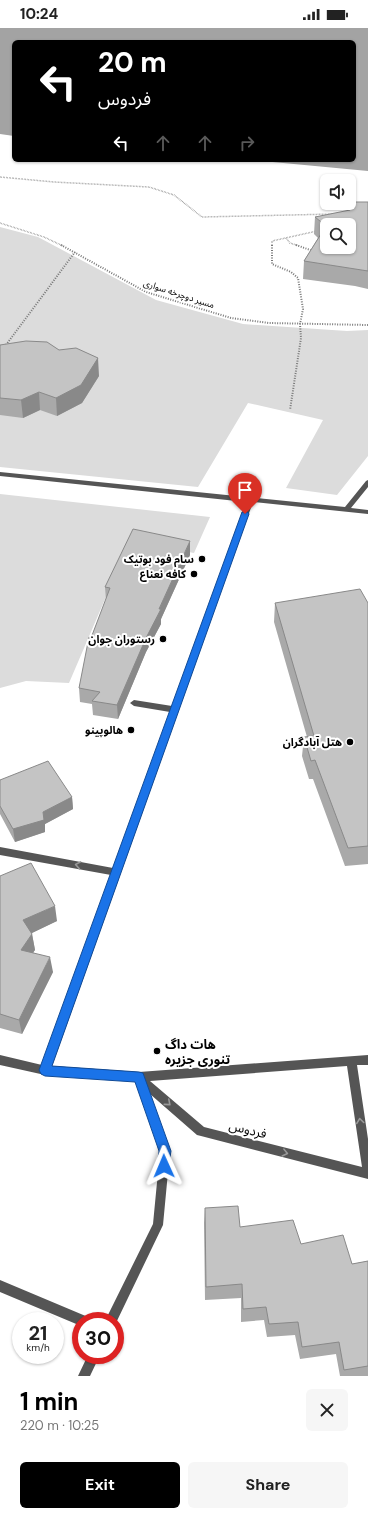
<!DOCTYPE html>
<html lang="en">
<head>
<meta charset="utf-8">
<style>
	body { margin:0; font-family:"DM Sans","Noto Sans Arabic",sans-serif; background:#f6f6f6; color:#222; height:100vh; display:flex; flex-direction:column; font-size:15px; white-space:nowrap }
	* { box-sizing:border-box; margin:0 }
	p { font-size:13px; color:#767676 }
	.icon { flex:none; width:22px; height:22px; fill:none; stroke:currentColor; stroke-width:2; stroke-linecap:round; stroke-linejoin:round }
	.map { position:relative; height:1348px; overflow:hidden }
	.drawer { display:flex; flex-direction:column; background:#fff; flex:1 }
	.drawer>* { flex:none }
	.banner { position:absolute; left:12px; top:12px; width:344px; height:122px; border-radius:6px; box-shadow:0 1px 3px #0004; background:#000; color:#fff; overflow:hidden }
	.tools { position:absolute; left:320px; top:146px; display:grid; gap:8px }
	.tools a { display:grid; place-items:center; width:36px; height:36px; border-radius:6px; background:#fff; box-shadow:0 1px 3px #0004; font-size:20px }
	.speed { position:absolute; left:12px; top:1284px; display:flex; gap:8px; font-size:20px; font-weight:700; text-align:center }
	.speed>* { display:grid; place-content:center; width:52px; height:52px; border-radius:50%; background:#fff; box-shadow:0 1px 3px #0004; line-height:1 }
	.speed small { font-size:10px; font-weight:400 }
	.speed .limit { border:6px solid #d22; background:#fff; color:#111 }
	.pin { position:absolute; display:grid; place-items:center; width:34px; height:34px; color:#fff; margin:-41px -17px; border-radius:50% 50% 50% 0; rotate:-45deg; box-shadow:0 0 4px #0007 }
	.pin .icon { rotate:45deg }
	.me { position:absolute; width:44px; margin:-22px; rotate:359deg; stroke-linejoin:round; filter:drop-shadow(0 0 3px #0008) }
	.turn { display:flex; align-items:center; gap:14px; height:84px; padding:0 20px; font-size:18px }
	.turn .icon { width:52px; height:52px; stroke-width:2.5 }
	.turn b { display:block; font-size:28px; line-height:34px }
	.lanes { display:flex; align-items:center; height:38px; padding:0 20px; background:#0003; justify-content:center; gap:20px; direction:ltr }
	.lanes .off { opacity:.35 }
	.round { display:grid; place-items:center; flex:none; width:42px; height:42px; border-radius:6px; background:#f6f6f6 }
	.head { display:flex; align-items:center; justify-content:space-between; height:68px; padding:0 20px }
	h1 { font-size:24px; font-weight:700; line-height:30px; color:#000 }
	.primary-button { display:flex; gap:8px; margin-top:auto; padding:8px 20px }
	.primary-button a { flex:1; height:46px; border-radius:6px; background:#000; color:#fff; font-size:16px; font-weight:700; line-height:46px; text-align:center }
	.primary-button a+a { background:#f6f6f6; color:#222 }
	.status { display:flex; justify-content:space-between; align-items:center; height:28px; padding:0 20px; background:#fff; direction:ltr }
	.status svg { height:11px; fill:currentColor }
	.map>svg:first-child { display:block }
	.green { fill:#dcdcdc }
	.water { fill:#a3a3a3 }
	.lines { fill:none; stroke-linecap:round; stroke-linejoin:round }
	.path-far1 { stroke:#777; stroke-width:1.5; stroke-dasharray:0.5 1; stroke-linecap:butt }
	.path { stroke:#777; stroke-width:2; stroke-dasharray:1 1.5; stroke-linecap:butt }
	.lane { fill:#555; fill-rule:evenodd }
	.street { fill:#555; fill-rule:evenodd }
	.wall { fill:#a9a9a9 }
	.shaded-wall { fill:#898989 }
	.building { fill:#c4c4c4; stroke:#898989; fill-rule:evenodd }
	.oneway { stroke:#999 }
	.route { fill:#1a73e8; stroke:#114b97 }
	.poi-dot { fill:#000; stroke:#fff; stroke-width:1.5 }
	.labels { text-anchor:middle; stroke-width:4; stroke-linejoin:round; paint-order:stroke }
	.far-street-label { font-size:9px; fill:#000; stroke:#fff }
	.poi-label { font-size:11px; font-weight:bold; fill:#000; stroke:#fff; text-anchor:end }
	.near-poi-label { font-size:13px; font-weight:bold; fill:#000; stroke:#fff; text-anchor:start }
	.near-street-label { font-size:13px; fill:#000; stroke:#fff }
</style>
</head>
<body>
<div class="status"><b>10:24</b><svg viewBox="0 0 49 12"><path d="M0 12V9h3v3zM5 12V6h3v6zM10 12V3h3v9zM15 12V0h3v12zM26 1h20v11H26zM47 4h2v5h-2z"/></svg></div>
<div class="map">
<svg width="368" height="1348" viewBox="0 0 368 1348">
	<rect width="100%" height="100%" fill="#fff"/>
	<path class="green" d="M0 199 38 209 156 272 243 296 347 303 368 302V428L337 467 286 460 323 392 248 375 198 459 0 439Z
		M0 466 210 489 194 525 130 513 69 655 26 653 0 660Z"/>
	<path class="water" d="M0 0H368V143L251 132H354V14H14V108L0 106Z"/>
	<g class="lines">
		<path class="path-far1" d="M0 149 54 154 149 159 174 167 202 189 334 186
			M0 195 44 209 63 218
			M286 210 290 215 299 218
			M272 218V213L317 203"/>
		<path class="path" d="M61 217 146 264 231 290 269 295 368 297
			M272 217V236L291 244 298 250 303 281 300 296 301 310 290 382
			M296 217 313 223
			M6 317 75 224"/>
		<path class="lane" d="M0 1252 88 1289 90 1293H81V1298L0 1264Z"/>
		<path class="street" d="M0 444 345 479 366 453 368 452V459L351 480 368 482V486L253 474 52 1038 139 1044 368 1027V1037H357L368 1111V1151L201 1108 197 1107 150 1066 170 1123 163 1197 115 1297V1293H105L153 1196 160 1123 135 1053 45 1047 0 1037V1027L42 1037 111 847 0 827V819L113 840 170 684 134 678 130 675 134 672 172 678 246 474 0 448ZM347 1038 362 1139 204 1099 150 1053Z
			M88 1327H100L90 1348H78Z"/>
	</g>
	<path class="wall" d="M368 174V261L355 258 303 251 304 233 318 210 314 206 315 189 347 183 348 175Z
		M0 317 99 348 82 375 57 388 40 382 23 390 0 387Z
		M190 527 161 591V596L146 624 118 691 93 687 92 676 80 674 79 660 91 610 106 572 105 559Z
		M275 575H368V836L345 838 313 751H309L302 728 304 709H307L274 594Z
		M0 752 72 769 73 781 45 796V804L15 814 0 786Z
		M0 848 57 893 31 905 32 906 35 922 33 924 53 944 22 1006 0 1000Z
		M205 1180 240 1199 301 1216 352 1236 368 1233V1348H340L336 1326 300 1331 295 1307 267 1309 264 1292 241 1294V1270L205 1272 204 1195Z"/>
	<path class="shaded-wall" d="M98 330 99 348 82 375 57 388 56 370Z
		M39 364 40 382 23 390 21 372Z
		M190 513V527L161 591V596L146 624 118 691 117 677 146 610Z
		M72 769 73 781 45 796V804L15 814 13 801 43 784Z
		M55 878 57 893 26 908 23 892Z
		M32 906 35 922 24 937 21 922Z
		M50 929 53 944 22 1006 19 992Z"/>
	<path class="building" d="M349 174H368V243L304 233 326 198 315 189 350 182 348 175H349ZM327 197H349V219H327Z
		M26 313 47 314 59 322 76 320 98 330 81 357 56 370 39 364 21 372 0 370V317Z
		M133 501 190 513 159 581H161L146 610 117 677 92 673 100 664 79 660 89 609 91 610 110 560 105 559Z
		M360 561 368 575V818L348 820 315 732 311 733 304 709 314 708 275 575Z
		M48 733 72 769 43 784 44 792 13 801 0 778V752Z
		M31 835 55 878 23 892 32 906 21 922 50 929 19 992 0 986V848Z
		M238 1178 240 1199 293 1192 301 1216 343 1207 352 1236 368 1233V1338L344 1342 339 1314 302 1319 298 1294 269 1296 266 1279 243 1281 242 1256 206 1259 205 1180Z"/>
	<defs><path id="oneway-chevron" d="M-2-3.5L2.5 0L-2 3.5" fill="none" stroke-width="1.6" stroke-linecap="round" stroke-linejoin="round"/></defs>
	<g class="oneway">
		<use href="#oneway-chevron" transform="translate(78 837) rotate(-170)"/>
		<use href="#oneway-chevron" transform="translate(168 1075) rotate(41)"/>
		<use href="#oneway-chevron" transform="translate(360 1093) rotate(-98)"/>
		<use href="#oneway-chevron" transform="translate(285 1125) rotate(14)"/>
	</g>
	<path class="route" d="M242 484H248L249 486 52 1038 139 1044 143 1045 171 1123 168 1142 164 1144 159 1142 157 1138 159 1123 135 1054 45 1048 41 1046 39 1042Z"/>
	<g class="poi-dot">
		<circle cx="202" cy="531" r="4"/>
		<circle cx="194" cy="546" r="4"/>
		<circle cx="163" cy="611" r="4"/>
		<circle cx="131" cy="702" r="4"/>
		<circle cx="350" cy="714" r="4"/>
		<circle cx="157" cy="1023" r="4"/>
	</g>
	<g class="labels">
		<g class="far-street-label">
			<text transform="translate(179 266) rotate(18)" y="3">مسیر دوچرخه سواری</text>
		</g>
		<g class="poi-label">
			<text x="194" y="535">سام فود بوتیک</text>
			<text x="186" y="550">كافه نعناع</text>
			<text x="155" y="615">رستوران جوان</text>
			<text x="123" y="706">هالوپینو</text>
			<text x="342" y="718">هتل آبادگران</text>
		</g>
		<g class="near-poi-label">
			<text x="165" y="1021">هات داگ<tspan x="165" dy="15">تنورى جزيره</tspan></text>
		</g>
		<g class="near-street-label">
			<text transform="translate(248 1101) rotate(14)" y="5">فردوس</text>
		</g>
	</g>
</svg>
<div class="tools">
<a><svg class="icon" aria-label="sound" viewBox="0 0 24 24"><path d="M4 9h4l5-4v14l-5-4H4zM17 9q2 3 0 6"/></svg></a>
<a><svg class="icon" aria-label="search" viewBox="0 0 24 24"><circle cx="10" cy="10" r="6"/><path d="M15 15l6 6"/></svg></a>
</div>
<div class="speed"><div>21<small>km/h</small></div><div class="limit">30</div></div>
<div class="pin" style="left:245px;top:486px;background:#d93025"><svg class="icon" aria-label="arrive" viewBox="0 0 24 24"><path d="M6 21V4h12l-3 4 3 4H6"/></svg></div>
<svg class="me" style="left:164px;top:1138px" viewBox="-20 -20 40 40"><path d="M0-17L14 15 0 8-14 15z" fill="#1a73e8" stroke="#fff" stroke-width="4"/></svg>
<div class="banner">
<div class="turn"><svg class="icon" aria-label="left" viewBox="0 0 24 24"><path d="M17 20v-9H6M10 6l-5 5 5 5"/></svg><div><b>20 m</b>فردوس</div></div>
<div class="lanes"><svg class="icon" aria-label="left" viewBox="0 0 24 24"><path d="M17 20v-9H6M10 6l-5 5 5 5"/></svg><svg class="icon off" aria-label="ahead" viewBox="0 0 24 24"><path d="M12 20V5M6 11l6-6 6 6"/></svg><svg class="icon off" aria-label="ahead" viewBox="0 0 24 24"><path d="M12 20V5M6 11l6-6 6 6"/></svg><svg class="icon off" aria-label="right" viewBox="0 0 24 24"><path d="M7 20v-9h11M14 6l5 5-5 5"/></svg></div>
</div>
</div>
<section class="drawer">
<div class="head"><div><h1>1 min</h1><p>220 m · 10:25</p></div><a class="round"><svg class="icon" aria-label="close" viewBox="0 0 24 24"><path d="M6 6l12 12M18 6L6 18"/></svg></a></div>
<div class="primary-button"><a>Exit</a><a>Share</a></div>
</section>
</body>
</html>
